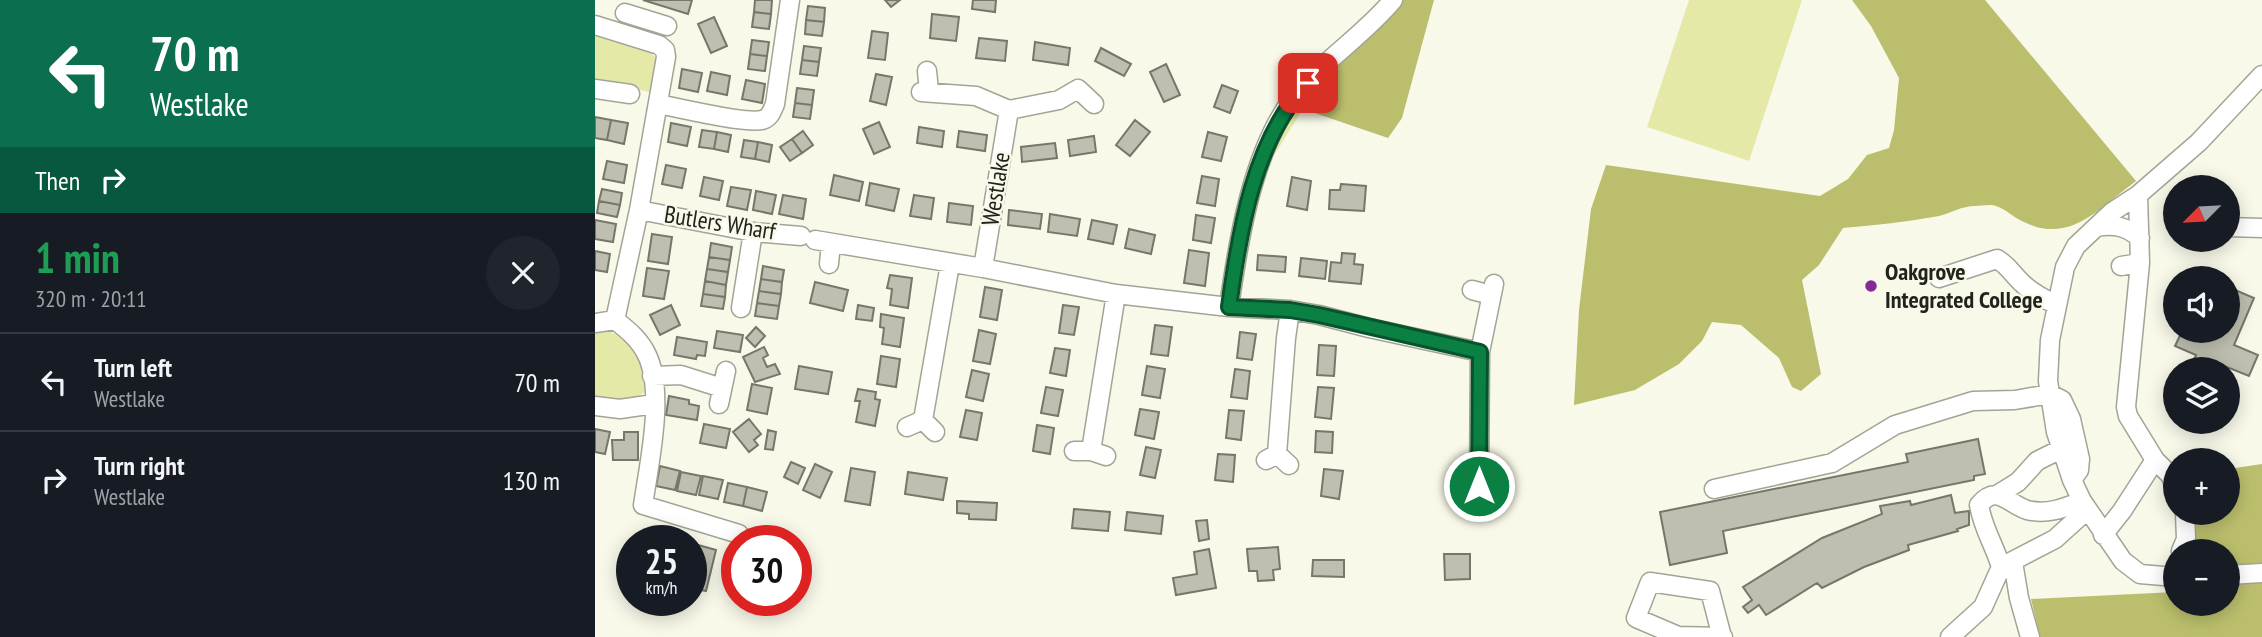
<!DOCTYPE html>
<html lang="en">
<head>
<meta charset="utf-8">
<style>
	body { margin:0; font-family:"PT Sans Narrow",sans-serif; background:#20242c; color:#f1f3f6; height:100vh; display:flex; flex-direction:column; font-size:26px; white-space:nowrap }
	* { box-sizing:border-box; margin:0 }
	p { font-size:23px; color:#9ea1a6 }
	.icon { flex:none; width:38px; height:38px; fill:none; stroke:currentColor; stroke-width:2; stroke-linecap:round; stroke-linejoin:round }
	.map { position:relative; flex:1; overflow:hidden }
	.side { display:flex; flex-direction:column; background:#171b24; width:595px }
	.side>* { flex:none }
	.top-card { background:#0b6e4f; color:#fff; overflow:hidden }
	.needle { width:46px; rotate:246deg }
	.tools { position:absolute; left:1568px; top:175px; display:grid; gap:14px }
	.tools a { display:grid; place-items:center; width:77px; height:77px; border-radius:50%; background:#171b24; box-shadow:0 4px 18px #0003; font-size:35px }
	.speed { position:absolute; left:21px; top:525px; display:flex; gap:14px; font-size:35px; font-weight:700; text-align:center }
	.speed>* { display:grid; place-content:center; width:91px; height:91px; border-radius:50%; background:#171b24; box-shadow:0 4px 18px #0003; line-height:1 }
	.speed small { font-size:18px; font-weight:400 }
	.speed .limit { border:10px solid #d22; background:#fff; color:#111 }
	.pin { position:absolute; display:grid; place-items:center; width:60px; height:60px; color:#fff; margin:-30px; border-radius:14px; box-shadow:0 4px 10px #0006 }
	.me { position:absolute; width:77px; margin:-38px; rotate:0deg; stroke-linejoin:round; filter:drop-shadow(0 0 5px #0008) }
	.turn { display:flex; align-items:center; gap:24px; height:147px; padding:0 35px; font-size:32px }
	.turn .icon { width:91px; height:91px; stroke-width:2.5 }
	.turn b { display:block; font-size:49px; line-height:60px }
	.then { display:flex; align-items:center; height:66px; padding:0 35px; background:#0003; gap:14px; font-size:26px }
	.round { display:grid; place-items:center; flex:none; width:74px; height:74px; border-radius:37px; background:#20242c }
	.headline { display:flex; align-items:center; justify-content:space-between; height:119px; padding:0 35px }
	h1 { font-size:42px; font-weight:800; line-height:52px; color:#1e9e55 }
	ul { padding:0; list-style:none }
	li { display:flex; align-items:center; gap:21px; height:98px; padding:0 35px; border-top:2px solid #363941 }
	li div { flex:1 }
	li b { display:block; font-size:26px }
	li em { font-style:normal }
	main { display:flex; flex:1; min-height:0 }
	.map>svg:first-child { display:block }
	.green { fill:#e5e9a7 }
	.forest { fill:#bbbf6d }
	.building { fill:#bebfb0; stroke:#767769; stroke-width:2 }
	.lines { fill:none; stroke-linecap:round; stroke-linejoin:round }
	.minor-casing { stroke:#a3a496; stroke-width:21 }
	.minor { stroke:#fff; stroke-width:18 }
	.route-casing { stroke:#07532c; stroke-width:18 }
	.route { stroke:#0b8043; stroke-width:12 }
	.poi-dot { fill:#842996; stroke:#f8f9e9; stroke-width:2.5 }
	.labels { text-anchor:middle; stroke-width:5; stroke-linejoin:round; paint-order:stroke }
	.street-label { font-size:24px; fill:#22231d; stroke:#f8f9e9 }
	.poi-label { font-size:24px; font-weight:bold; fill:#22231d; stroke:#f8f9e9; text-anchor:start }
</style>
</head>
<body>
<main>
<section class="side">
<div class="top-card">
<div class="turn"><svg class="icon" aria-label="left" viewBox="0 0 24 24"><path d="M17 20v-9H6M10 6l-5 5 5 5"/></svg><div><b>70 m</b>Westlake</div></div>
<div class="then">Then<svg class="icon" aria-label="right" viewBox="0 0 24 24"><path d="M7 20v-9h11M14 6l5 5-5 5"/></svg></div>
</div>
<div class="headline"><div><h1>1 min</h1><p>320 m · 20:11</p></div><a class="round"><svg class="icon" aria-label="close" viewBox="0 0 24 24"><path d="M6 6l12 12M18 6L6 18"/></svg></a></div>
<ul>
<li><svg class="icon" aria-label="left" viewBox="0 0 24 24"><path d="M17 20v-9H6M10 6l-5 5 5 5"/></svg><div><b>Turn left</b><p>Westlake</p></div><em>70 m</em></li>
<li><svg class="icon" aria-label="right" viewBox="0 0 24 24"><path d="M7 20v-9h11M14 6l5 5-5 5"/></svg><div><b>Turn right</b><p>Westlake</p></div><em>130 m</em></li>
</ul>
</section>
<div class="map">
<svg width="1667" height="637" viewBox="0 0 1667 637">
	<rect width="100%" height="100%" fill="#f8f9e9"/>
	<path class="green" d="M1094 0H1207L1154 161 1052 127Z
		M0 34 56 53 61 58 55 92 0 81Z
		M722 81 708 109 676 160 661 200 687 126Z
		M8 331C43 335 46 362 50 392 35 403 17 400 0 396V332Z"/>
	<path class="forest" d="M798 0H839L807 118 793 138 708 109 728 68Z
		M1257 0H1390L1541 181C1505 207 1476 245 1429 222 1419 218 1411 209 1401 206 1395 204 1386 206 1380 206 1367 206 1356 213 1344 216 1312 222 1280 225 1248 228L1224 265 1207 280 1226 374 1206 391 1197 387 1184 358 1146 325 1117 322 1107 341 1084 364 1040 390 979 405 984 310 996 209 1011 165 1225 196 1253 179 1272 155 1294 148 1299 130 1304 78 1276 26Z
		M1667 464V637H1445L1436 599 1580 592V604H1633V551H1590L1593 513H1633V469Z"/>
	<path class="building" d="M48 0H97L93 14Z
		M160 0H177L176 14 159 12Z
		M290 0H305L296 7Z
		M378 0H401L400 12 377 9Z
		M213 6 230 8 229 22 211 20Z
		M159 12 176 14 174 29 157 27Z
		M337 14 364 17 361 41 335 38Z
		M119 17 132 46 116 53 103 24Z
		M211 20 229 22 227 36 210 34Z
		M277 31 293 33 290 60 273 58Z
		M384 38 412 41 410 61 381 58Z
		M157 40 174 42 172 56 155 54Z
		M440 42 475 48 473 65 438 60Z
		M209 46 226 48 224 62 207 60Z
		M506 48 536 64 529 76 500 61Z
		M155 54 172 56 170 71 153 69Z
		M207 60 224 62 222 76 205 74Z
		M571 64 585 95 569 102 555 72Z
		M87 69 107 73 103 92 84 88Z
		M116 72 135 76 132 95 112 91Z
		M281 74 297 77 291 105 275 101Z
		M151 80 170 84 167 103 147 99Z
		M627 85 643 91 635 113 619 107Z
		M202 88 219 90 217 105 200 103Z
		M200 103 217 105 215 119 198 117Z
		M0 117 16 120 12 140 0 138Z
		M16 120 33 123 29 144 12 140Z
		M540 120 555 132 535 156 521 145Z
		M284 122 295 147 279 154 268 129Z
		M76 123 96 127 92 146 73 142Z
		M324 127 349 131 347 147 322 143Z
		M107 130 122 132 119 149 104 147Z
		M208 131 218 145 207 153 197 139Z
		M364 131 392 135 390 151 362 147Z
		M122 132 136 135 133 152 119 149Z
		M613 132 632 137 626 161 607 157Z
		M499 136 501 152 475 156 473 140Z
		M197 139 207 153 195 161 185 147Z
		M149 140 163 142 160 159 146 157Z
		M163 142 177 145 174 162 160 159Z
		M460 143 462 158 427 162 426 147Z
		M12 161 32 165 29 183 8 179Z
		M71 165 91 169 87 188 67 184Z
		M239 175 268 182 264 201 235 195Z
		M607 176 624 179 620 206 602 203Z
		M109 177 128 181 124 200 105 196Z
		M697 177 716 181 712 210 692 206Z
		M275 183 304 189 299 211 271 205Z
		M746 184 771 186 769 211 734 209 735 190H745Z
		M136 187 156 190 152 210 132 206Z
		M7 189 27 193 25 205 4 201Z
		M161 191 181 195 177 214 158 210Z
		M188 195 211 199 208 219 184 214Z
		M319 195 339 198 336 219 315 216Z
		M4 201 25 205 22 217 2 213Z
		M354 203 378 206 376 225 352 222Z
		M414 210 447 214 445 229 413 225Z
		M455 214 485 219 482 236 453 232Z
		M601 215 620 218 616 243 598 240Z
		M0 220 21 224 18 242 0 239Z
		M497 220 522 225 518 244 493 239Z
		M534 229 560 235 556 254 530 248Z
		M57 234 77 237 73 264 53 261Z
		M116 243 137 247 135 260 114 257Z
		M594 250 614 253 610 286 589 283Z
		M0 251 15 254 12 272 0 270Z
		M747 253 760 254 759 264 768 265 766 284 734 281 736 262 746 263Z
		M663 255 691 257 690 272 662 270Z
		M114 257 135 260 133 272 112 269Z
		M706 258 732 261 730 279 704 276Z
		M168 266 189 270 187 282 166 279Z
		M52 268 74 271 69 299 48 296Z
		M112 269 133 272 131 285 110 281Z
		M295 275 317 278 313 308 295 305 297 289 292 288Z
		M166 279 187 282 186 294 164 291Z
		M110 281 131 285 130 297 108 294Z
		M220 282 253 290 248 311 215 303Z
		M390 287 407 290 402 320 385 317Z
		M1633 287 1659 298 1639 345 1663 355 1654 376 1622 363 1619 369H1595L1601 355 1580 346 1587 331H1603L1612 335 1613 331H1633Z
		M164 291 186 294 184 306 162 303Z
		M108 294 130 297 128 309 106 306Z
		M162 303 184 306 182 319 160 316Z
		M76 305 85 325 65 335 55 315Z
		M263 305 279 308 277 321 261 319Z
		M468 305 484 307 479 335 464 333Z
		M286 314 309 318 305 347 287 344 289 328 285 327Z
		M560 325 577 327 573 356 556 354Z
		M161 327 170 336 160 347 151 338Z
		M384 330 401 334 395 364 378 361Z
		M122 331 148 335 145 352 119 348Z
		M645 332 661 334 657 360 642 358Z
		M82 337 112 342 110 356 102 355 101 359 79 355Z
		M724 345 741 346 739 376 722 375Z
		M169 347 173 355 168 358 172 367 180 364 185 374 160 382 148 357Z
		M460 348 475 350 471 376 455 373Z
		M286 356 305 359 301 387 282 384Z
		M204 366 237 372 233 394 200 389Z
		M552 366 570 369 565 398 547 395Z
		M640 369 655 371 652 399 636 397Z
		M377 370 394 374 388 401 371 397Z
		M157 384 177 388 172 414 152 410Z
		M451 387 468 390 463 416 446 413Z
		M723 387 739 388 736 419 720 417Z
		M263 389 281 392 280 399 285 400 280 426 261 422 265 401H260Z
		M74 396 94 400V404L104 406 102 420 71 415Z
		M545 409 564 412 559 439 540 435Z
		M371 410 387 413 382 440 365 437Z
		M634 410 649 411 646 440 631 438Z
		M154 419 166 434 159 440 163 445 154 452 138 432Z
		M109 424 135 429 131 448 105 443Z
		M442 425 459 428 455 454 438 451Z
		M0 429 15 432 10 454 0 452Z
		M173 430 181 432 178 450 170 449Z
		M721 431 738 432 737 453 720 452Z
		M29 432H43V460H18L17 440H29Z
		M1383 439 1390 474 1379 476V480L1128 531 1132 553 1075 565 1065 512 1313 462 1311 454Z
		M551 447 566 450 560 478 545 475Z
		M623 454 640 455 638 482 620 480Z
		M196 462 210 468 203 484 189 477Z
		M220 464 237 472 225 498 208 490Z
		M65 466 85 471 80 490 61 486Z
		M256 468 280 472 275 505 250 501Z
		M729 469 748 471 744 499 726 496Z
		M86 472 106 476 101 495 82 491Z
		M313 472 352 478 348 500 310 494Z
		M108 476 128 480 123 499 104 495Z
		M133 483 152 487 148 506 129 502Z
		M152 487 172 492 167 511 148 506Z
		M1356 495 1360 513 1374 511V525L1362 529 1363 531 1313 545 1314 550 1269 567 1227 588 1222 583 1171 615 1164 605 1153 613 1148 607 1157 600 1148 587 1227 538 1287 514 1285 506 1315 501 1316 505Z
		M362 501 402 503 401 520 374 519V514L362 513Z
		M479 509 515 512 513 531 477 528Z
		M532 512 568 516 566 534 530 530Z
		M612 520 614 539 604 541 601 521Z
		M96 543 121 550 111 591 96 588Z
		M683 547 685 569 678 570 679 580 663 581 662 571H654L652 549Z
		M614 549 621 588 581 595 578 578 602 574 599 552Z
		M849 554H875V579L850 580Z
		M718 560H749V577L717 576Z"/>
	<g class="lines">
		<defs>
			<path id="minor" d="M30 13 72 26
				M0 25 64 45 70 50 71 57 44 210 20 320
				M332 71 334 91
				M0 89 35 94
				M326 92 381 96 414 110 464 100 483 89 499 104
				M64 104C84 108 151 124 167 120 175 118 177 111 180 104L195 0
				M44 210 158 232 206 236
				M1501 227C1519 224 1531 226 1545 238
				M1633 227 1667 228
				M220 240 388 268 521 294 634 307 695 310 724 315 774 328 885 352
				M234 264 236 243
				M1526 266 1545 263
				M388 268 414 110
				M1344 278 1402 259C1413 265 1418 275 1427 283 1437 293 1449 299 1462 305
				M877 290 896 295
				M634 307C643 242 657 152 698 98 727 61 768 36 798 0
				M146 308 158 232
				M0 323 20 320C33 330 45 340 52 355 70 393 54 464 48 505L144 534
				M57 376 86 375 127 388
				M124 404 131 371
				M0 406 25 409 59 404
				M328 420 355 264
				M312 427 328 420 340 432
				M479 451H496L511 456
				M496 451 521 294
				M682 454 691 338 695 310
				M671 460 682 454 694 465
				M1560 460 1575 475 1580 486
				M1119 489 1237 463 1300 425 1378 401 1420 400 1455 394 1467 400 1476 419 1485 459 1484 470 1477 480
				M874 495 884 487 885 352 899 284
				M1402 495 1423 482 1442 461 1466 449
				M1508 535 1527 511 1560 460 1533 416 1531 407 1545 263 1543 195
				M1586 551 1591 539 1590 513
				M1418 562 1424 598 1435 637
				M1406 567C1399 544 1388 529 1384 505 1402 483 1413 504 1432 510 1452 515 1469 508 1487 501
				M1633 575 1667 573
				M1580 577 1545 574 1528 561 1487 501 1477 480 1461 432 1453 381 1455 340 1470 267 1481 246 1517 212 1543 195 1604 142 1667 75
				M1127 637 1115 591 1055 582 1041 618 1083 636 1128 637
				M1355 637 1388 607 1406 567 1460 539 1492 510"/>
		</defs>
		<use href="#minor" class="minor-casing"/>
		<use href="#minor" class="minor"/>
	</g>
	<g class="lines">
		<defs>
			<path id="route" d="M713 83C659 138 644 233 634 307L695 310 724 315 885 352 884 486"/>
		</defs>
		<use href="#route" class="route-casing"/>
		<use href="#route" class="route"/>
	</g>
	<circle class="poi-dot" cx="1276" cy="286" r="7"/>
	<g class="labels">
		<g class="street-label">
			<text transform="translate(401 189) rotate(-81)" y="8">Westlake</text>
			<text transform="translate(125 223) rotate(9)" y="8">Butlers Wharf</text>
		</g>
		<g class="poi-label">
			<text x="1290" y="280">Oakgrove<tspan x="1290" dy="28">Integrated College</tspan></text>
		</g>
	</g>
</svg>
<div class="tools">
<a><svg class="needle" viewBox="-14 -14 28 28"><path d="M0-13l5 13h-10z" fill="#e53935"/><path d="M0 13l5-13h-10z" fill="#9ea1a6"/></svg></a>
<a><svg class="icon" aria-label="sound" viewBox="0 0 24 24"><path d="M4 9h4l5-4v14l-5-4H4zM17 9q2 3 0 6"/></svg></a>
<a><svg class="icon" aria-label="layers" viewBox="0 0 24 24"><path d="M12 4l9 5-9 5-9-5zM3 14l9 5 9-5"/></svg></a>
<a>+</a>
<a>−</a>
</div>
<div class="speed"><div>25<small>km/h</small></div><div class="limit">30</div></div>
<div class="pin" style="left:713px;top:83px;background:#d93025"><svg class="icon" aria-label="arrive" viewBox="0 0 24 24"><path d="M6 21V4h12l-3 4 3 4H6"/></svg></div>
<svg class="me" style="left:884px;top:486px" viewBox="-20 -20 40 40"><circle r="17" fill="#0b8043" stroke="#fff" stroke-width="3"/><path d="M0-11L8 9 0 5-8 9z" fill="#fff"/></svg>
</div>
</main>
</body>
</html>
